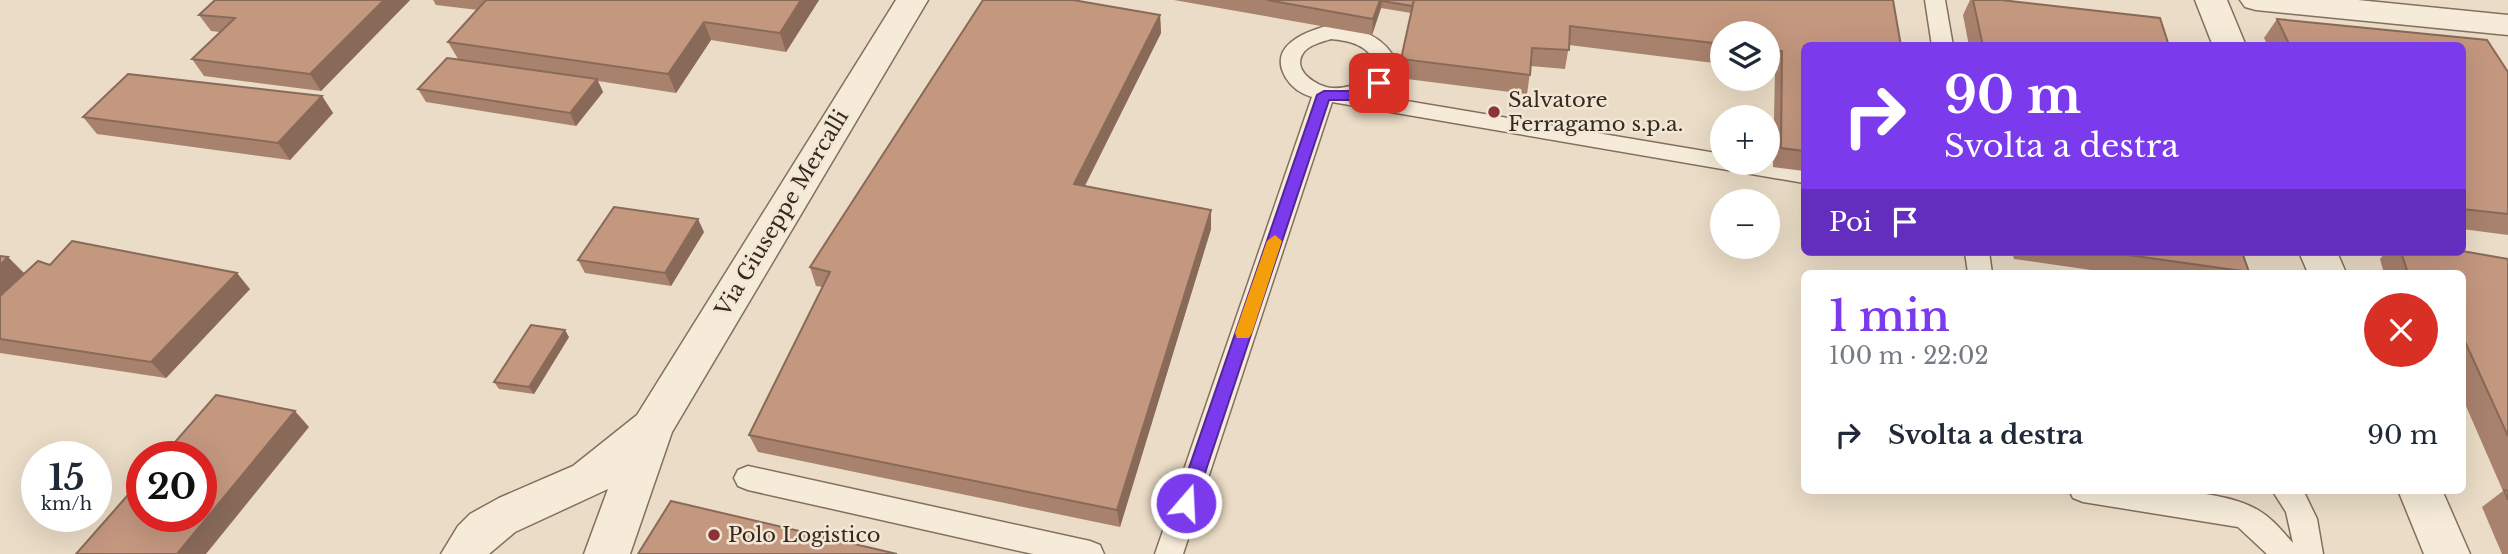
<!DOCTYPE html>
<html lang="it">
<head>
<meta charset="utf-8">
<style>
	body { margin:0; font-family:"Libre Baskerville",serif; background:#f6f6f7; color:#1f2937; height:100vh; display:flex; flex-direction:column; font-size:26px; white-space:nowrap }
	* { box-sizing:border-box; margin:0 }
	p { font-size:23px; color:#747a83 }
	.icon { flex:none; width:38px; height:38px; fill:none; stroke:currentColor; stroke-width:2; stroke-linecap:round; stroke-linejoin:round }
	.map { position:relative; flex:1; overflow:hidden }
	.panel { position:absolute; left:1801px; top:270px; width:665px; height:224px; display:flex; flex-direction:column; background:#fff; border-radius:10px; box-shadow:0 7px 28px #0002 }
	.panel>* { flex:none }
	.top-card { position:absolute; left:1801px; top:42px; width:665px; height:214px; border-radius:10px; box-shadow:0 7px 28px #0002; background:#7c3aed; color:#fff; overflow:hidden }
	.tools { position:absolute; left:1710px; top:21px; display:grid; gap:14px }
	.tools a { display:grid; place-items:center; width:70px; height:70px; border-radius:50%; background:#fff; box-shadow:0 7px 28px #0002; font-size:35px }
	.speed { position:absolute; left:21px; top:441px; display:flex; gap:14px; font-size:35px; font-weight:700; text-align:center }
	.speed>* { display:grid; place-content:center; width:91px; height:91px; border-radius:50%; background:#fff; box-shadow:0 7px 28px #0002; line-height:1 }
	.speed small { font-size:18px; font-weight:400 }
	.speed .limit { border:10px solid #d22; background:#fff; color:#111 }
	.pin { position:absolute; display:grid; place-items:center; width:60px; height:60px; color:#fff; margin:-30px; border-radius:14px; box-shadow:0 4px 10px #0006 }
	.me { position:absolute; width:77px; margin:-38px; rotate:19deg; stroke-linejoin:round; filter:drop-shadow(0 0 5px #0008) }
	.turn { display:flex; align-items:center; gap:24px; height:147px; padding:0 28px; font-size:32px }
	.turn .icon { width:91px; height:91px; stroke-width:2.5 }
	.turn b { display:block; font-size:49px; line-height:60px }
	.then { display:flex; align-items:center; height:66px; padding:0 28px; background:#0003; gap:14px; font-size:26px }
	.round { display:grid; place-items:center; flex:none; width:74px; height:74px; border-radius:37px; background:#f6f6f7 }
	.summary { display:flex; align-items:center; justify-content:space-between; height:119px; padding:0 28px }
	h1 { font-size:42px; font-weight:600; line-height:52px; color:#7c3aed }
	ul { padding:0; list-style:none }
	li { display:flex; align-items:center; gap:21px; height:91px; padding:0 28px }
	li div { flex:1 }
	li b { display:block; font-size:26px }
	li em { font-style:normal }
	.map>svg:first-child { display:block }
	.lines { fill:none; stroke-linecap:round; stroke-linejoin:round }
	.service-casing { stroke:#836f5d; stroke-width:3 }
	.minor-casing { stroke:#836f5d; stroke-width:3 }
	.service { fill:#f5ebd8; fill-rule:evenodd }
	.minor { fill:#f5ebd8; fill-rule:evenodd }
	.wall { fill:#a9826d }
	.shaded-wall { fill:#896a59 }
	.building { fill:#c4977f; stroke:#896a59; stroke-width:2 }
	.route { fill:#7c3aed; stroke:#51269a; stroke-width:2 }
	.slow { fill:#f59e0b }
	.poi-dot { fill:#8c333a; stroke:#f2e7d5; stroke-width:2.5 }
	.labels { text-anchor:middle; stroke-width:5; stroke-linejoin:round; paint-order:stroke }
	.poi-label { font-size:21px; fill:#352920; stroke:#f2e7d5; text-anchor:start }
	.street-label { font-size:21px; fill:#352920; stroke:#f2e7d5 }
</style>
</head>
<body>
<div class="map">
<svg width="2508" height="554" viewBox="0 0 2508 554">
	<rect width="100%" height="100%" fill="#eadcc6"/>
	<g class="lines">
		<defs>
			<path id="service" d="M1925 0H1945L1953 46H1932Z
				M1330 25C1360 28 1384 35 1398 64 1391 81 1388 88 1371 95L1722 154V163L1768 161 1804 167V183L1332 102 1183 554H1155L1312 97C1302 94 1292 88 1286 78 1267 46 1304 32 1330 25ZM1331 39C1351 41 1368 45 1376 64L1370 78C1358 84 1346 89 1332 88 1318 87 1293 72 1302 55 1307 45 1322 42 1331 39Z
				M1965 252H1989L1992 273H1968Z
				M748 466 1090 541 1100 545 1104 554H1033L748 490 738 486 734 478 738 470Z
				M2069 490C2119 490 2214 484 2258 510 2272 518 2282 531 2293 543L2286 512 2272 490H2303L2317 519 2323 554H2267L2238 527 2083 502 2073 498Z"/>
			<path id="minor" d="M896 0H928L672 432 630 554H584L608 489 515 532 489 554H441L458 526 470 514 499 498 573 466 637 415Z
				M2195 0H2227L2246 46H2213Z
				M2240 0H2358L2508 15V35L2256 10 2245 7Z
				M2299 252H2337L2346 273H2308Z
				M2398 490H2442L2470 554H2424Z"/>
		</defs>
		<use href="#service" class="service-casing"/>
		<use href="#minor" class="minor-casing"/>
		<use href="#service" class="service"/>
		<use href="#minor" class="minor"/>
	</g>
	<path class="wall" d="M410 0 321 91 204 76 192 59 220 32 211 31 199 15Z
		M433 0H819L786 52 711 40 676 93 598 81 603 92 576 126 426 102 418 89 458 59 448 42 478 10 436 5Z
		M1174 0H1893L1804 46V171L1773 167 1775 70 1768 69V33H1722V64L1569 45 1565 69 1531 66 1527 94 1399 78 1401 59 1411 13 1381 8 1372 35Z
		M1970 0H2001L2169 46H1969L1963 15Z
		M1160 15 1161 33 1085 186 1211 210V229L1120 527 758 452 749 435 823 287 816 286 810 267Z
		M2277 19 2487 40 2508 72V235L2462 229V46H2268L2264 38Z
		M322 96 333 113 290 160 97 134 83 117Z
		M704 232 671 286 585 273 578 260Z
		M2012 252H2242L2249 272 2248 273H2112L2014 259Z
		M2386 252H2462L2508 259V554H2502L2482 507 2503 491 2462 397V273H2384L2380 259Z
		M0 256 24 273 250 289 166 378 0 353Z
		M569 337 534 394 499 389 494 382Z"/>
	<path class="shaded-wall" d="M384 0H410L321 91 310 74Z
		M801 0H819L786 52 780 33Z
		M1380 0H1384L1382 1 1381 8 1372 35 1373 19Z
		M1160 15 1161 33 1076 203 1074 184Z
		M704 22 711 40 676 93 668 74Z
		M597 79 603 92 576 126 570 113Z
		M322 96 333 113 290 160 278 143Z
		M1211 210V229L1120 527 1117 510Z
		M698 219 704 232 671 286 665 273Z
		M8 257 25 274 0 297V265Z
		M237 273 250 289 166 378 151 362Z
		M565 330 569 337 534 394 529 387Z
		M295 411 309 427 206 554H177Z"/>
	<path class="building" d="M215 0H384L310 74 192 59 235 18 199 15Z
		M486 0H801L780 33 704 22 668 74 448 42Z
		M983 0H1073L1160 15 1074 184 1211 210 1117 510 749 435 830 272 810 267Z
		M1267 0H1380L1373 19Z
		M1382 0H1414L1412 6 1382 1Z
		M1414 0H1893L1901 46H1804V151L1781 148 1782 51 1768 50V33H1722V44L1570 26 1569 50 1532 48 1530 75 1401 59Z
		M1973 0H2001L2160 18 2169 46H1983Z
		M2277 19 2487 40 2508 72V214L2462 209V46H2290Z
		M447 58 597 79 570 113 418 89Z
		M128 74 322 96 278 143 83 117Z
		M614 207 698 219 665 273 578 260Z
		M72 241 237 273 151 362 0 339V296L38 261 50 265Z
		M2462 251 2508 259V436L2462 335V273H2408L2401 252Z
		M2107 252H2242L2249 272Z
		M0 256 8 257 0 265Z
		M531 325 565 330 529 387 494 382Z
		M216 395 295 411 177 554H76L142 479V516H201V457H162Z
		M2504 490 2508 491V500Z
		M671 501 897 554H638Z"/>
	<path class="route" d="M1379 79 1386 83 1384 87 1355 100H1329L1195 503 1193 509H1180L1177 503 1317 95 1324 91H1353Z"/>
	<path class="slow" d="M1275 235 1282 241 1252 333 1249 338H1237L1235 333 1267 241Z"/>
	<g class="poi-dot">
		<circle cx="1494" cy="112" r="7"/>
		<circle cx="714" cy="535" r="7"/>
	</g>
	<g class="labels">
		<g class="poi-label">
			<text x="1508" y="107">Salvatore<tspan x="1508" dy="24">Ferragamo s.p.a.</tspan></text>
			<text x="728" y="542">Polo Logistico</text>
		</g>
		<g class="street-label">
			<text transform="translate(782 213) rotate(-59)" y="7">Via Giuseppe Mercalli</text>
		</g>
	</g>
</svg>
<div class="tools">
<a><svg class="icon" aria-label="layers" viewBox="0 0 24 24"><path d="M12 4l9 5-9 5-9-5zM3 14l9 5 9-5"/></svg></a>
<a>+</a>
<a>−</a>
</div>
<div class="speed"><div>15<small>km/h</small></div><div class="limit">20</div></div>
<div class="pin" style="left:1379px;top:83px;background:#d93025"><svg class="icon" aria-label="arrive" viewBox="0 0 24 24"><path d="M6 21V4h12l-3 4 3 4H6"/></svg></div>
<svg class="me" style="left:1186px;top:503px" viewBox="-20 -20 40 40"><circle r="17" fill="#7c3aed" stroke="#fff" stroke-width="3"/><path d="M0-11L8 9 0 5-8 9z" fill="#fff"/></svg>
<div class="top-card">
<div class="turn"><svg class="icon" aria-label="right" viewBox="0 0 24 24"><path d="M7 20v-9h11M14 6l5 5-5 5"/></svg><div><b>90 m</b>Svolta a destra</div></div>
<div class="then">Poi<svg class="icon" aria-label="arrive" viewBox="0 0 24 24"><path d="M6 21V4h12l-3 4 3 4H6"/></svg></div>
</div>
<section class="panel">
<div class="summary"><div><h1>1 min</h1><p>100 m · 22:02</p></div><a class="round" style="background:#d93025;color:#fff"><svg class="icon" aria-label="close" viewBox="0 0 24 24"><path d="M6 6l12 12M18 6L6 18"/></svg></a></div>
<ul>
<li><svg class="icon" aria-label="right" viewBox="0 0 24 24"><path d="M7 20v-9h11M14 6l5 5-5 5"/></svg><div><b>Svolta a destra</b></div><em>90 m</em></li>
</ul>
</section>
</div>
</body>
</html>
